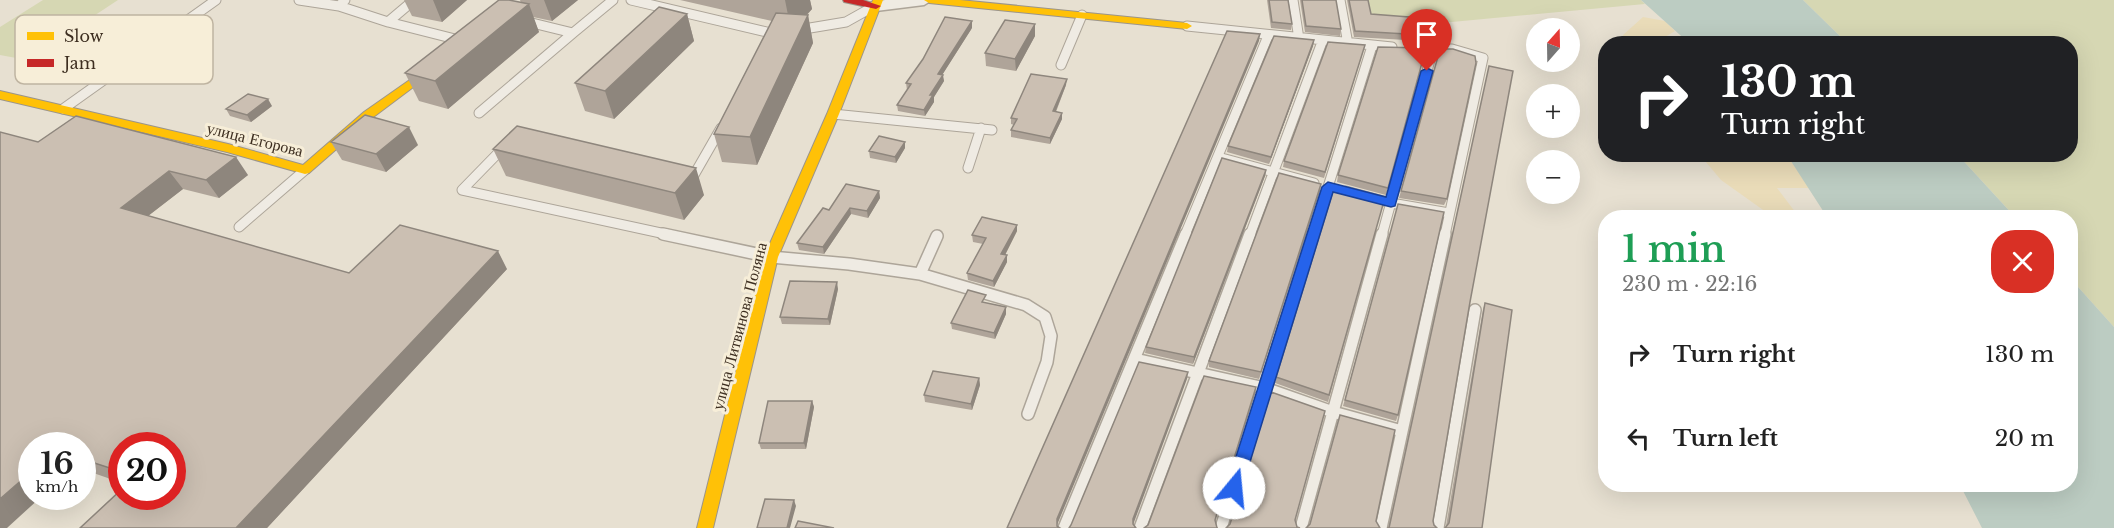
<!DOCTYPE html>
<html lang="en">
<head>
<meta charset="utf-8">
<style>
	body { margin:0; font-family:"Libre Baskerville",serif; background:#f6f6f6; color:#222; height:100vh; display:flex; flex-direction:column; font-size:22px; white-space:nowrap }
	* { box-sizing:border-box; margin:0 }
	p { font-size:20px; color:#767676 }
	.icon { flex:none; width:33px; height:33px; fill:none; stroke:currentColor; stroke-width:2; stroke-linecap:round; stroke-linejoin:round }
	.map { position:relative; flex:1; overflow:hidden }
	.drawer { position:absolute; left:1598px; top:210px; width:480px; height:282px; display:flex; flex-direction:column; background:#fff; border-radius:24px; box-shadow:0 6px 24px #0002 }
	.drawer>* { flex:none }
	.guide { position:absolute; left:1598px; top:36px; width:480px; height:126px; border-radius:24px; box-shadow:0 6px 24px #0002; background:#202124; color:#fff; overflow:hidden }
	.needle { width:39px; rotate:20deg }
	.fabs { position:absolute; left:1526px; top:18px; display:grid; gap:12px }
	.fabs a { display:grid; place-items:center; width:54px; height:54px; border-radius:50%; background:#fff; box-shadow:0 6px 24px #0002; font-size:30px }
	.speed { position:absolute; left:18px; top:432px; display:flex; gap:12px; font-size:30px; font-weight:700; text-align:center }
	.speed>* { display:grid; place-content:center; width:78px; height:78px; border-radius:50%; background:#fff; box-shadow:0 6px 24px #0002; line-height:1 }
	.speed small { font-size:15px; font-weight:400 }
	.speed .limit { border:9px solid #d22; background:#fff; color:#111 }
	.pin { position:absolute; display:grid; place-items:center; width:51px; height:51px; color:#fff; margin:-62px -26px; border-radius:50% 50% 50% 0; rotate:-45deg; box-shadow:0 0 6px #0007 }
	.pin .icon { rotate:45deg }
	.me { position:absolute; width:66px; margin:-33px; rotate:17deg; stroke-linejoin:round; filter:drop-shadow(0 0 4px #0008) }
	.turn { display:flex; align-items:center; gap:21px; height:126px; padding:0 24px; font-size:27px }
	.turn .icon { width:78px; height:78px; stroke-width:2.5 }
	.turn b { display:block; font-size:42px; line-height:51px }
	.round { display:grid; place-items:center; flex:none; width:63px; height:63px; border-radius:24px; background:#f6f6f6 }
	.overview { display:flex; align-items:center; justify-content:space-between; height:102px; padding:0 24px }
	h1 { font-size:36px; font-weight:600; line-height:45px; color:#1e9e55 }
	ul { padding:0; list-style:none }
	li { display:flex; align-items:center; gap:18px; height:84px; padding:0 24px }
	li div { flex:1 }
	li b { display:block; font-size:22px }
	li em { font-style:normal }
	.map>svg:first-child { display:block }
	.green { fill:#d6d7b3 }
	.sand { fill:#eadcb9 }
	.water { fill:#bcccc2 }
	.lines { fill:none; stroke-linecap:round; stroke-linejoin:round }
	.lane-far1-casing { stroke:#ada599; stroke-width:11 }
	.lane-casing { stroke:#ada599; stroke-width:14 }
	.street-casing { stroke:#ada599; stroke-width:3 }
	.slow-casing { stroke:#9c958a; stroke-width:2 }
	.jam-casing { stroke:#9c958a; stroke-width:2 }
	.lane-far1 { stroke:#efebe3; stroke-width:9 }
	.lane { stroke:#efebe3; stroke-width:11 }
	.street { fill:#efebe3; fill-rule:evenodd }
	.slow { fill:#ffc107; fill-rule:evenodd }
	.jam { fill:#c62828; fill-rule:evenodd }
	.wall { fill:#afa499 }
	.shaded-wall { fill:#8e867d }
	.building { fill:#cbbfb2; stroke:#8e867d; stroke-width:1.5 }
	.route { fill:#2563eb; stroke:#184099; stroke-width:1.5 }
	.labels { text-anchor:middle; stroke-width:6; stroke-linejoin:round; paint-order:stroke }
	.street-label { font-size:16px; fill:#3d2e20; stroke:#f7eed8 }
	.key { fill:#f7eed8; stroke:#bfb4a1; stroke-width:1.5 }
	.key-label { font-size:16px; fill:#3d2e20 }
</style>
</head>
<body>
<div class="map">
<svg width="2114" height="528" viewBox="0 0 2114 528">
	<rect width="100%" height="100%" fill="#e7e0d1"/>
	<path class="green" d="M43 0H118L27 60 0 55V27Z
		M1365 0H1641L1645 4 1420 25 1369 20Z
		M1803 0H2114V327L2070 278V218L2015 217 1958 155 2070 154V44L1847 43Z"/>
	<path class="sand" d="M1643 17 1665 21 1675 31 1665 37 1671 43H1625L1623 35Z
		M1700 155H1787L1809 188H1777L1799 217H1773L1721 180Z"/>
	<path class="water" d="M1641 0H1803L1847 43H1689Z
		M1787 155H1958L2015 217H1827Z
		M2070 278 2114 327V528H1982L1960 485 2070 484Z"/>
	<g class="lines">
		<defs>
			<path id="lane-far1" d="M299 0 339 6
				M345 0 339 6 388 22 414 0
				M631 0 775 34 780 33
				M1293 0 1299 39
				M1340 0 1348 44
				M524 21 573 33 613 0
				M388 22 463 41
				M1187 26 1392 47
				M798 30 846 22 871 8
				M1414 49H1452L1483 58 1445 235
				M1061 65 1082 15
				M63 109 216 0
				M479 113 573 33
				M833 114 992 130
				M505 146 462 190 670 235
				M1218 157 1314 183
				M968 168 981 128
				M690 182 721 128
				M1346 191 1391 203 1449 213
				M239 227 305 170
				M1185 235 1268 36
				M1250 235 1322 42
				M1313 235 1372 46
				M1382 235 1433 49"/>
			<path id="lane" d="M663 234 771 257 849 264 920 274 1026 305 1045 317 1051 336 1047 362 1028 414
				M920 274 937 236
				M1135 359 1265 388 1333 412 1402 431
				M1064 528 1186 234
				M1140 528 1250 234
				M1221 528 1313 234
				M1301 528 1382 234
				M1381 528 1445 234
				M1438 528 1475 310"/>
			<path id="street" d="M885 0H932L924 5 876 11 868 6 870 3Z"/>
			<path id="slow" d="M873 0H883L839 114 778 257 713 528H697L764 257 827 114Z
				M924 0H960L1187 23 1192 26 1187 29 929 3Z
				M444 56 450 59 448 61 372 118 309 173 305 174 227 152 0 99V91L228 144 303 165 364 112Z"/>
			<path id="jam" d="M843 0H863L881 6 876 9 844 2Z"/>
		</defs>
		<use href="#lane-far1" class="lane-far1-casing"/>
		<use href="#lane" class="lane-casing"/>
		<use href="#street" class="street-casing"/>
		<use href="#slow" class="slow-casing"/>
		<use href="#jam" class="jam-casing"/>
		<use href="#lane-far1" class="lane-far1"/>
		<use href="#lane" class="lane"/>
		<use href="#street" class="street"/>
		<use href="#slow" class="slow"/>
		<use href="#jam" class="jam"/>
	</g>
	<path class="wall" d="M404 0H467L442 22 412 16Z
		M520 0H578L552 21 533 17 539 32 448 109 419 101 405 73 521 3Z
		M680 0H810L812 9 807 15H808L813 43 757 165 722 162 714 134 772 21Z
		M1267 0H1288L1292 24 1291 30 1271 28Z
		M1300 0H1336L1341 29 1340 36 1305 32Z
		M1347 0H1368L1371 14 1424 35 1423 41 1354 37Z
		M687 14 694 41 614 119 585 111 575 83Z
		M1035 24V36L1016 71 986 66 985 53Z
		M972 28 942 75 944 81 934 97V102L925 116 898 111 897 105 907 90 906 83Z
		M1314 40 1313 46 1269 164 1227 152 1228 146Z
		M1426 48 1386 195 1337 182 1338 175Z
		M1440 49 1447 199 1444 205 1399 198Z
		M1363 52 1324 178 1283 167 1284 161Z
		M1489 66 1470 302 1433 521 1434 525 1388 528Z
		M1066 85 1056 112 1062 113V119L1050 144 1011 137V130L1014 125 1011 124V118Z
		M272 106 251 122 230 116 226 109Z
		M38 142 248 175 219 198 183 189 148 216 349 273 507 269 267 528H80L172 496 122 446V483L82 469V446H32Z
		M331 142 418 145 386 172 342 160Z
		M905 148 896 163 870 158 869 151Z
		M493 149 704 195 684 220 506 176Z
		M1266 170 1265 176 1193 364 1145 353 1146 347Z
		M879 191 880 198 868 218 851 214 824 254 799 250 797 243 829 210Z
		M1320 191 1259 379 1209 367V361Z
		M1384 201 1328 402 1275 383 1276 377Z
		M1398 204V415L1396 421 1343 406Z
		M1017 225V231L1005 255H1007V262L994 287 968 280 967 273 983 244 973 242 972 235Z
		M838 289 830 325 782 324 780 317Z
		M986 302V303L1006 314 995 339 952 329 951 323Z
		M1485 303 1482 528 1446 526 1483 309Z
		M979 378 980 385 972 410 925 402 924 395Z
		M812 401 814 407 806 449H761L759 443Z"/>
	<path class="shaded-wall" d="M433 0H467L442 22Z
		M544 0H578L552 21Z
		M785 0H810L812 9 799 23 790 25Z
		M529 4 539 32 448 109 435 81Z
		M687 14 694 41 614 119 605 91Z
		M808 15 813 43 757 165 750 137Z
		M972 21V28L939 80 938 74Z
		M1035 24V36L1016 71 1015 59Z
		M1260 34 1259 41 1057 525V519Z
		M1314 40 1313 46 1269 164 1271 157Z
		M943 75 944 81 934 97V102L925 116 924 110 930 95Z
		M1067 79 1066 85 1053 118V111Z
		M268 99 272 106 251 122 247 115Z
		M1062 113V119L1050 144V138Z
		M409 127 418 145 386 172 376 154Z
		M905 142V148L896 163 895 157Z
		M236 157 248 175 219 198 206 180Z
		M696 168 704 195 684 220 675 193Z
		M1266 170 1265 176 1193 364 1194 357Z
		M169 171 183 189 135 226 121 208Z
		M1321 184 1320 191 1259 379 1261 372Z
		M879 191 880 198 868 218 867 211Z
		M850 208 851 214 824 254 823 247Z
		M1017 225V231L1002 261 1001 254Z
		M498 251 507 269 267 528H236Z
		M1007 255V262L994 287 993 281Z
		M837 282 838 289 830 325 828 319Z
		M1006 307V314L995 339 994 333Z
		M1188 372 1187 379 1133 525V519Z
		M979 378 980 385 972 410 971 404Z
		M1256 387 1255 394 1213 526 1215 520Z
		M812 401 814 407 806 449 804 443Z
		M32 471V496H42L7 528H0V499Z
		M794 500 796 506 790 528H787Z"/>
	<path class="building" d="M499 0H509L529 4 435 81 405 73Z
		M1269 0H1288L1292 24 1272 22Z
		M1302 0H1336L1341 29 1306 26Z
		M1349 0H1368L1371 14 1422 18 1424 35 1355 31Z
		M659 7 687 14 605 91 575 83Z
		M776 13 808 15 750 137 714 134Z
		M945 17 972 21 938 74 943 75 930 95H933L924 110 897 105 911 84 906 83 923 59Z
		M1005 20 1035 24 1015 59 985 53Z
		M1227 31 1260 34 1057 519V526L1060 528H1007Z
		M1274 36 1314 40 1271 157 1228 146Z
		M1328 42 1365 45 1325 172 1284 161Z
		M1378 47 1426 48 1388 188 1338 175Z
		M1440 49H1453L1475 56 1476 63 1447 199 1401 191Z
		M1489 66 1513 71 1470 302 1433 521 1434 525 1437 528H1387H1389Z
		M1031 74 1067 79 1053 111 1062 113 1050 138 1011 130 1017 119 1011 118Z
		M248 94 268 99 247 115 226 109Z
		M365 115 409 127 376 154 331 142Z
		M76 116 236 157 206 180 169 171 121 208 349 273 400 225 498 251 236 528H80L122 489V496H172V446H122V472L82 459V446H32V471L0 499V132L38 142Z
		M517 126 696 168 675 193 493 149Z
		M879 136 905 142 895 157 869 151Z
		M1222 158 1266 170 1194 357 1146 347Z
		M1279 173 1321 184 1261 372 1209 361Z
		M846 184 879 191 867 211 850 208 823 247 797 243 823 208 829 210Z
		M1334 188 1384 201 1329 395 1276 377Z
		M1398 204 1444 212 1398 415 1345 400Z
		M982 217 1017 225 1001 254 1007 255 993 281 967 273 986 238 972 235Z
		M790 281 837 282 828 319 780 317Z
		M968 290 986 295 982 302 1006 307 994 333 951 323Z
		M1485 303 1512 310 1482 528H1445L1449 523Z
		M1139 362 1188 372 1133 519V524L1136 528H1069L1071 525Z
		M933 371 979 378 971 404 924 395Z
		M1204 376 1256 387 1215 520 1217 528H1218H1144L1148 525Z
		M1271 392 1325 411 1295 520 1297 527 1300 528H1226L1230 524Z
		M768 401H812L804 443H759Z
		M1340 415 1395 430 1376 521 1380 528H1306L1310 524Z
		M765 499 794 500 787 528H757Z
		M798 521 834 528H795Z"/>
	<path class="route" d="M1427 68 1433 71 1395 206 1391 207 1333 192 1242 488 1239 493 1234 495 1228 493 1226 488 1322 187 1328 182 1386 197 1421 71Z"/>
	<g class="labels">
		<g class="street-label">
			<text transform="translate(255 139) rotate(14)" y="6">улица Егорова</text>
			<text transform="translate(739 326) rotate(-75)" y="6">улица Литвинова Поляна</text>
		</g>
	</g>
	<rect x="15" y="15" width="198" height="69" rx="9" class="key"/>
	<rect x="27" y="32" width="27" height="8" fill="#ffc107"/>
	<rect x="27" y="59" width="27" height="8" fill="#c62828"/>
	<g class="key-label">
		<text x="64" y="42">Slow</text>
		<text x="64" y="69">Jam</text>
	</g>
</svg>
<div class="fabs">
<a><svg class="needle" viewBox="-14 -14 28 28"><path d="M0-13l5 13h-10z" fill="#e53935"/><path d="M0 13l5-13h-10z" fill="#767676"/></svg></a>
<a>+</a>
<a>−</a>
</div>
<div class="speed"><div>16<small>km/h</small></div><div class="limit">20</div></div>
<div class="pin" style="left:1427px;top:71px;background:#d93025"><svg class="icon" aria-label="arrive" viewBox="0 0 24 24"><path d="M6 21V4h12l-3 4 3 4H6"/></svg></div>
<svg class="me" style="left:1234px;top:488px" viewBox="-20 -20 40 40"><circle r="19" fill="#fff"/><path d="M0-13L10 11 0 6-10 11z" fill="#2563eb"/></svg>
<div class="guide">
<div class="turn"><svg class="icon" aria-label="right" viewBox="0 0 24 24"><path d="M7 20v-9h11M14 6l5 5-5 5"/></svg><div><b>130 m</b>Turn right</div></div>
</div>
<section class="drawer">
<div class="overview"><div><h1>1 min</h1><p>230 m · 22:16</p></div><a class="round" style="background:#d93025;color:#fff"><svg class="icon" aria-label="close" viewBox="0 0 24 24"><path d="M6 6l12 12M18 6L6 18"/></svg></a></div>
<ul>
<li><svg class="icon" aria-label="right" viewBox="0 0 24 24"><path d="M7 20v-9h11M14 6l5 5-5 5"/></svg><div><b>Turn right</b></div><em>130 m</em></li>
<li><svg class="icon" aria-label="left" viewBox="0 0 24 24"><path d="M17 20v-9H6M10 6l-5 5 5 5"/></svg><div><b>Turn left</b></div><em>20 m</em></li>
</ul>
</section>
</div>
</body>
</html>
